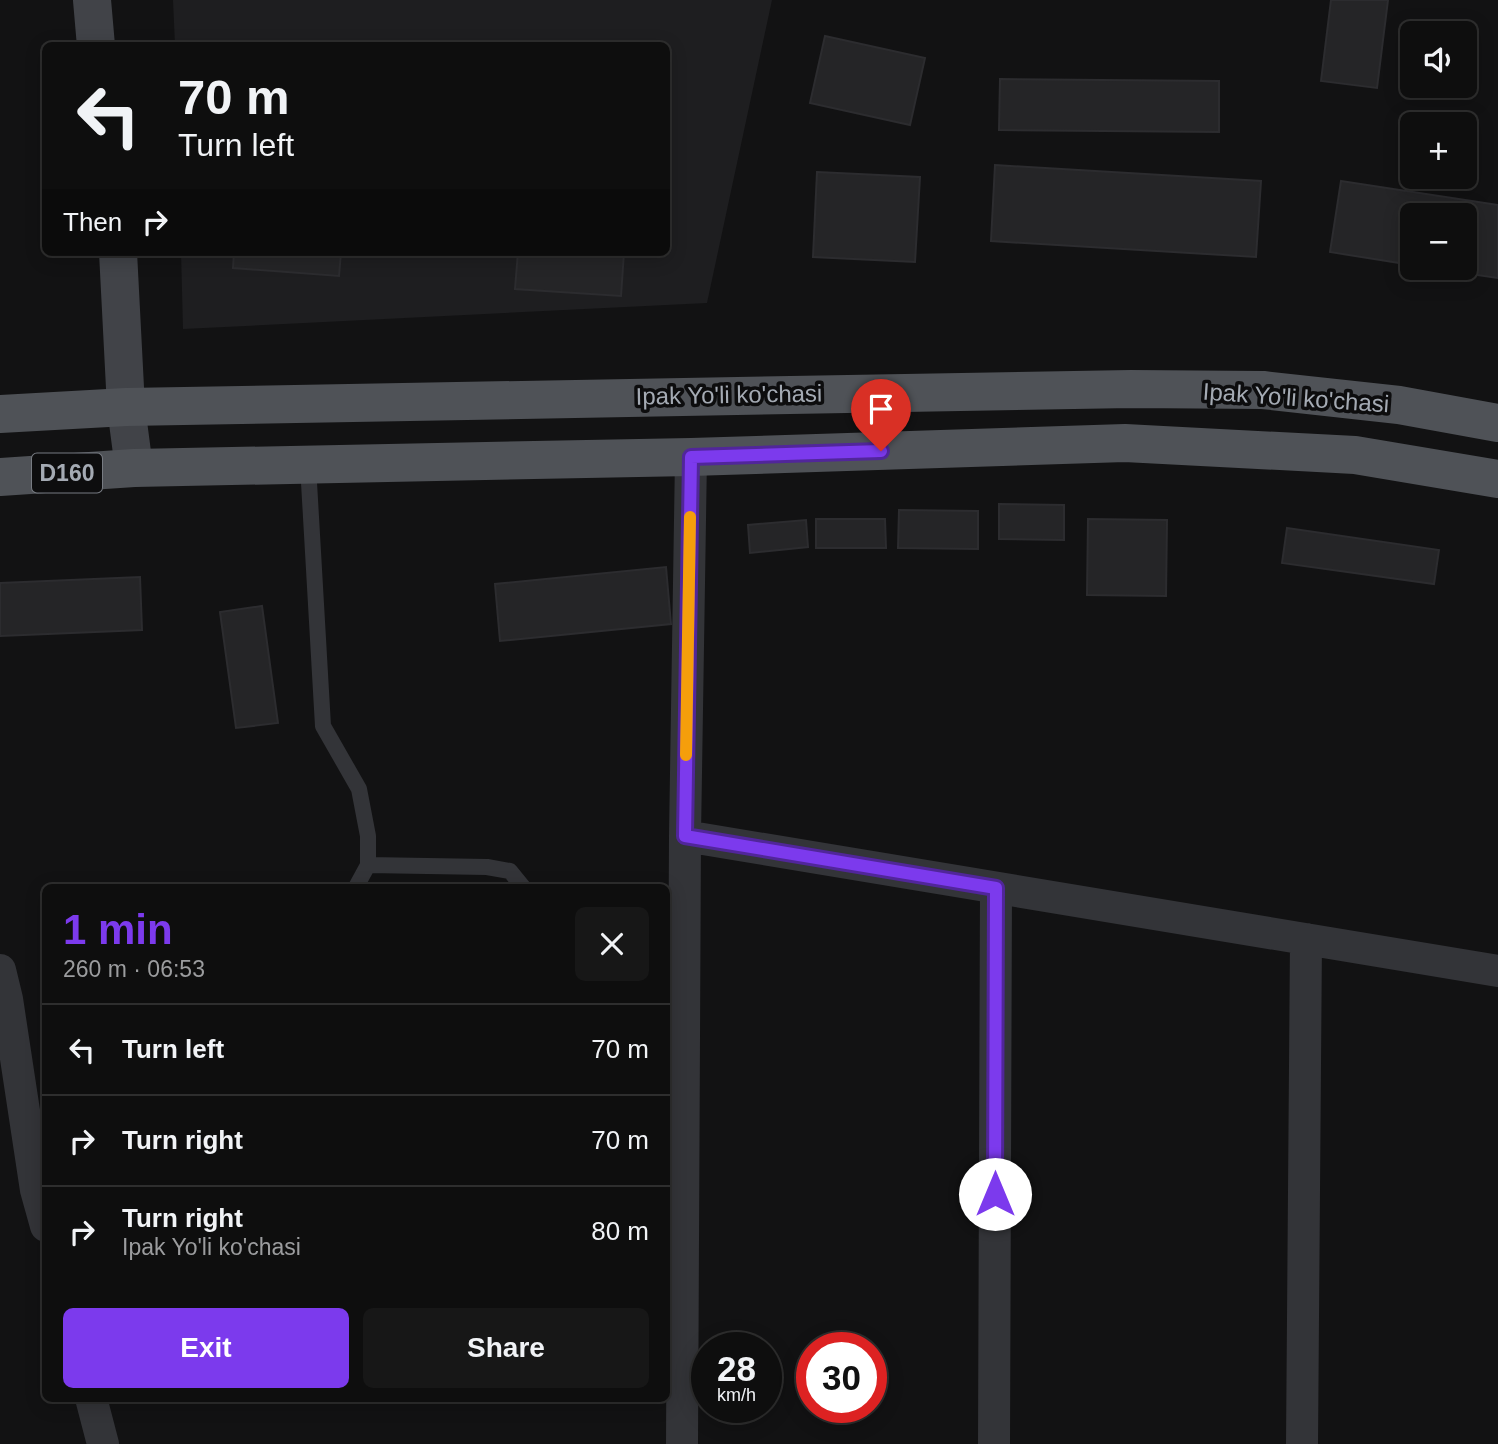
<!DOCTYPE html>
<html lang="en">
<head>
<meta charset="utf-8">
<style>
	body { margin:0; font-family:Arial,sans-serif; background:#171717; color:#f1f3f6; height:100vh; display:flex; flex-direction:column; font-size:26px; white-space:nowrap }
	* { box-sizing:border-box; margin:0 }
	p { font-size:23px; color:#9b9c9e }
	.icon { flex:none; width:38px; height:38px; fill:none; stroke:currentColor; stroke-width:2; stroke-linecap:round; stroke-linejoin:round }
	.map { position:relative; flex:1; overflow:hidden }
	.sheet { position:absolute; left:42px; top:884px; width:628px; height:518px; display:flex; flex-direction:column; background:#0e0e0e; border-radius:10px; box-shadow:0 4px 18px #0003,0 0 0 2px #2e2e2e }
	.sheet>* { flex:none }
	.banner { position:absolute; left:42px; top:42px; width:628px; height:214px; border-radius:10px; box-shadow:0 4px 18px #0003,0 0 0 2px #2e2e2e; background:#0e0e0e; color:#f1f3f6; overflow:hidden }
	.tools { position:absolute; left:1400px; top:21px; display:grid; gap:14px }
	.tools a { display:grid; place-items:center; width:77px; height:77px; border-radius:10px; background:#0e0e0e; box-shadow:0 4px 18px #0003,0 0 0 2px #2e2e2e; font-size:35px }
	.speed { position:absolute; left:691px; top:1332px; display:flex; gap:14px; font-size:35px; font-weight:700; text-align:center }
	.speed>* { display:grid; place-content:center; width:91px; height:91px; border-radius:50%; background:#0e0e0e; box-shadow:0 4px 18px #0003,0 0 0 2px #2e2e2e; line-height:1 }
	.speed small { font-size:18px; font-weight:400 }
	.speed .limit { border:10px solid #d22; background:#fff; color:#111 }
	.pin { position:absolute; display:grid; place-items:center; width:60px; height:60px; color:#fff; margin:-72px -30px; border-radius:50% 50% 50% 0; rotate:-45deg; box-shadow:0 0 7px #0007 }
	.pin .icon { rotate:45deg }
	.me { position:absolute; width:77px; margin:-38px; rotate:0deg; stroke-linejoin:round; filter:drop-shadow(0 0 5px #0008) }
	.turn { display:flex; align-items:center; gap:24px; height:147px; padding:0 21px; font-size:32px }
	.turn .icon { width:91px; height:91px; stroke-width:2.5 }
	.turn b { display:block; font-size:49px; line-height:60px }
	.then { display:flex; align-items:center; height:66px; padding:0 21px; background:#0003; gap:14px; font-size:26px }
	.round { display:grid; place-items:center; flex:none; width:74px; height:74px; border-radius:10px; background:#171717 }
	.overview { display:flex; align-items:center; justify-content:space-between; height:119px; padding:0 21px }
	h1 { font-size:42px; font-weight:800; line-height:52px; color:#7c3aed }
	.primary-button { display:flex; gap:14px; margin-top:auto; padding:14px 21px }
	.primary-button a { flex:1; height:80px; border-radius:10px; background:#7c3aed; color:#fff; font-size:28px; font-weight:800; line-height:80px; text-align:center }
	.primary-button a+a { background:#171717; color:#f1f3f6 }
	ul { padding:0; list-style:none }
	li { display:flex; align-items:center; gap:21px; height:91px; padding:0 21px; border-top:2px solid #2e2e2e }
	li div { flex:1 }
	li b { display:block; font-size:26px }
	li em { font-style:normal }
	.map>svg:first-child { display:block }
	.built { fill:#1e1e20 }
	.building { fill:#252527; stroke:#2c2c2f; stroke-width:2 }
	.lines { fill:none; stroke-linecap:round; stroke-linejoin:round }
	.service { stroke:#333438; stroke-width:16 }
	.minor { stroke:#333438; stroke-width:32 }
	.secondary { stroke:#414348; stroke-width:38 }
	.primary { stroke:#4f5257; stroke-width:38 }
	.route-casing { stroke:#51269a; stroke-width:18 }
	.route { stroke:#7c3aed; stroke-width:12 }
	.slow { stroke:#f59e0b; stroke-width:12 }
	.labels { text-anchor:middle; stroke-width:7; stroke-linejoin:round; paint-order:stroke }
	.shield { fill:#0d0d0e; stroke:#777b82; stroke-width:2 }
	.shield-label { font-size:23px; font-weight:bold; fill:#a4aab3 }
	.street-label { font-size:24px; fill:#a4aab3; stroke:#0d0d0e }
</style>
</head>
<body>
<div class="map">
<svg width="1498" height="1444" viewBox="0 0 1498 1444">
	<rect width="100%" height="100%" fill="#121213"/>
	<path class="built" d="M173 0H772L707 303 183 329 181 252H667V46L175 45Z"/>
	<path class="building" d="M1331 0H1388L1377 88 1321 81Z
		M825 36 925 58 910 125 810 103Z
		M1000 79 1219 81V132L999 130Z
		M995 165 1261 181 1256 257 991 241Z
		M817 172 920 177 915 262 813 257Z
		M1341 181 1498 205V278L1429 268H1465V215H1412V265L1330 252Z
		M234 252H341L339 276 233 268Z
		M518 252H624L621 296 515 289Z
		M999 504 1064 505V540L999 539Z
		M899 510 978 511V549L898 548Z
		M816 519H885L886 548H816Z
		M1088 519 1167 520 1166 596 1087 595Z
		M806 520 808 547 750 553 748 525Z
		M1287 528 1439 550 1434 584 1282 563Z
		M666 567 671 624 500 641 495 584Z
		M140 577 142 630 0 636V583Z
		M262 606 278 723 236 728 220 612Z"/>
	<g class="lines">
		<path class="service" d="M308 465 323 726 359 789 368 836V865L356 887
			M368 865 487 867 510 871 523 887"/>
		<path class="minor" d="M685 836 1498 971
			M0 970 7 999 36 1190 46 1226
			M91 1398 103 1444
			M682 1444 685 836 691 457
			M994 1444 996 888
			M1302 1444 1306 939"/>
		<path class="secondary" d="M92 0 96 46
			M118 252 126 407 134 468"/>
		<path class="primary" d="M0 414 126 407 1131 389 1263 390 1399 405 1498 423
			M0 477 134 468 691 457 1125 443 1355 455 1498 479"/>
	</g>
	<g class="lines">
		<defs>
			<path id="route" d="M881 451 691 457 685 836 996 888 995 1194"/>
		</defs>
		<use href="#route" class="route-casing"/>
		<use href="#route" class="route"/>
		<path class="slow" d="M686 755 690 517"/>
	</g>
	<g class="labels">
		<rect class="shield" x="32" y="453.5" width="70" height="39" rx="5"/>
		<g class="shield-label">
			<text x="67" y="481">D160</text>
		</g>
		<g class="street-label">
			<text transform="translate(729 395) rotate(-1)" y="8">Ipak Yo'li ko'chasi</text>
			<text transform="translate(1296 398) rotate(4)" y="8">Ipak Yo'li ko'chasi</text>
		</g>
	</g>
</svg>
<div class="tools">
<a><svg class="icon" aria-label="sound" viewBox="0 0 24 24"><path d="M4 9h4l5-4v14l-5-4H4zM17 9q2 3 0 6"/></svg></a>
<a>+</a>
<a>−</a>
</div>
<div class="speed"><div>28<small>km/h</small></div><div class="limit">30</div></div>
<div class="pin" style="left:881px;top:451px;background:#d93025"><svg class="icon" aria-label="arrive" viewBox="0 0 24 24"><path d="M6 21V4h12l-3 4 3 4H6"/></svg></div>
<svg class="me" style="left:995px;top:1194px" viewBox="-20 -20 40 40"><circle r="19" fill="#fff"/><path d="M0-13L10 11 0 6-10 11z" fill="#7c3aed"/></svg>
<div class="banner">
<div class="turn"><svg class="icon" aria-label="left" viewBox="0 0 24 24"><path d="M17 20v-9H6M10 6l-5 5 5 5"/></svg><div><b>70 m</b>Turn left</div></div>
<div class="then">Then<svg class="icon" aria-label="right" viewBox="0 0 24 24"><path d="M7 20v-9h11M14 6l5 5-5 5"/></svg></div>
</div>
<section class="sheet">
<div class="overview"><div><h1>1 min</h1><p>260 m · 06:53</p></div><a class="round"><svg class="icon" aria-label="close" viewBox="0 0 24 24"><path d="M6 6l12 12M18 6L6 18"/></svg></a></div>
<ul>
<li><svg class="icon" aria-label="left" viewBox="0 0 24 24"><path d="M17 20v-9H6M10 6l-5 5 5 5"/></svg><div><b>Turn left</b></div><em>70 m</em></li>
<li><svg class="icon" aria-label="right" viewBox="0 0 24 24"><path d="M7 20v-9h11M14 6l5 5-5 5"/></svg><div><b>Turn right</b></div><em>70 m</em></li>
<li><svg class="icon" aria-label="right" viewBox="0 0 24 24"><path d="M7 20v-9h11M14 6l5 5-5 5"/></svg><div><b>Turn right</b><p>Ipak Yo'li ko'chasi</p></div><em>80 m</em></li>
</ul>
<div class="primary-button"><a>Exit</a><a>Share</a></div>
</section>
</div>
</body>
</html>
